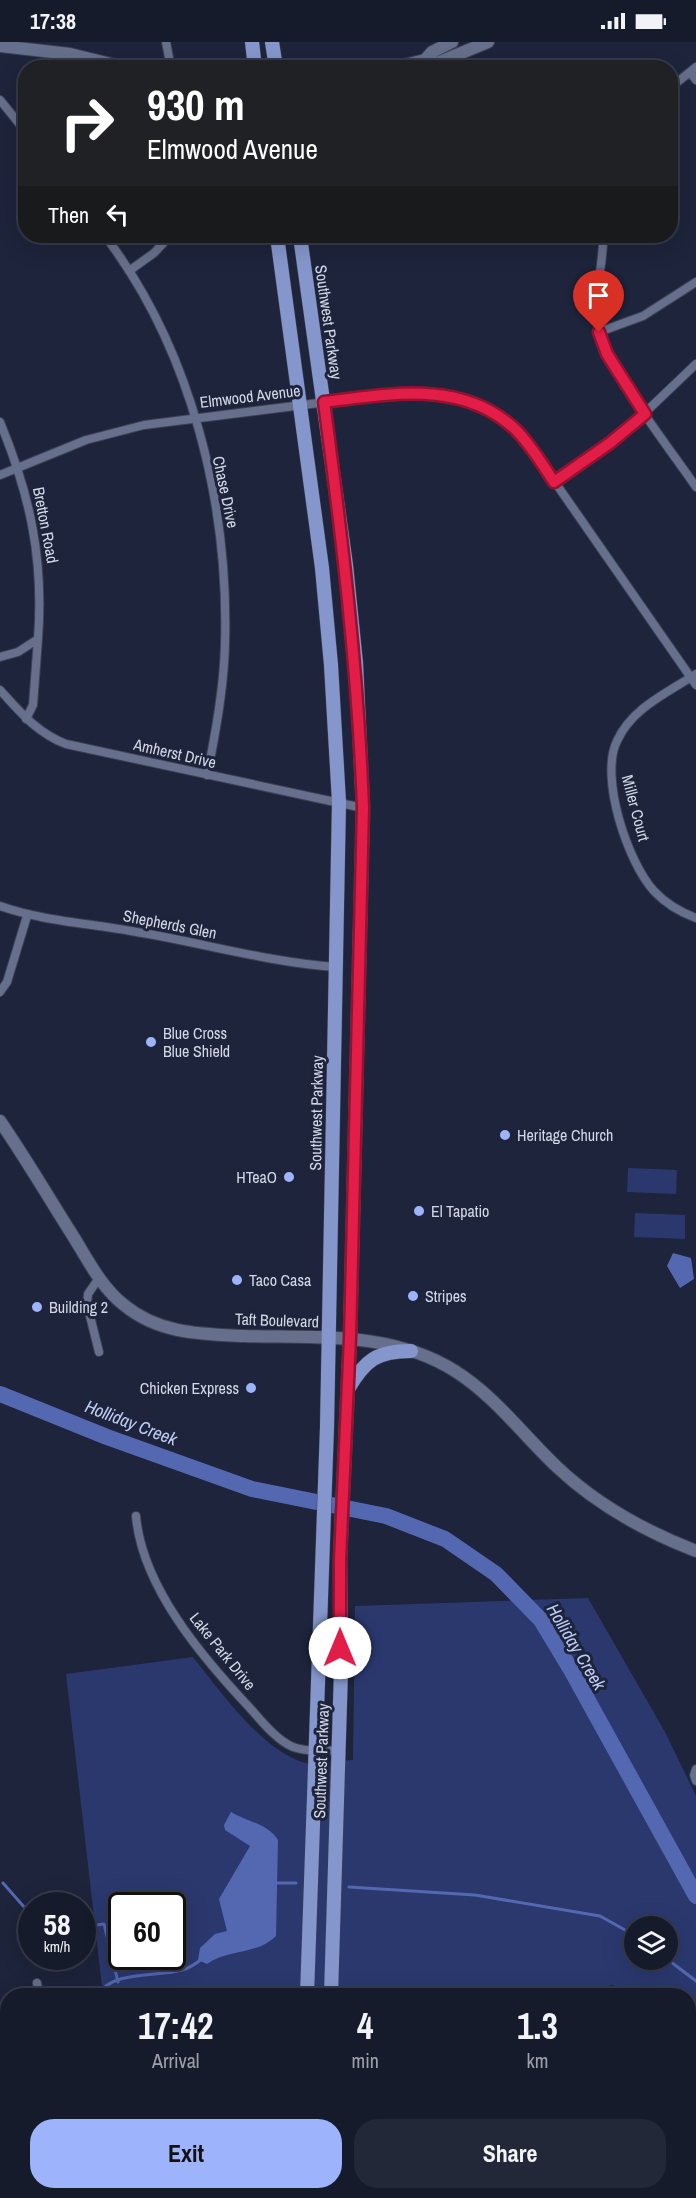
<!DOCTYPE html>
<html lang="en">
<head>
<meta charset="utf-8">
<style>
	body { margin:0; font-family:"Archivo Narrow",sans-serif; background:#232838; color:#f1f3f6; height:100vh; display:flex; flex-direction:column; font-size:22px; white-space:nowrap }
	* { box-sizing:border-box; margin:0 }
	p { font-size:20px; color:#9ea1a9 }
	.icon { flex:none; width:33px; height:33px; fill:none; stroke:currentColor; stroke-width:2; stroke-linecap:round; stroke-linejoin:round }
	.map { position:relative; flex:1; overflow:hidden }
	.panel { position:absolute; left:0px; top:1946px; width:696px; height:212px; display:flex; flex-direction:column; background:#161b2c; border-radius:24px 24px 0 0; box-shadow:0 6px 24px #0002,0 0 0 2px #353948 }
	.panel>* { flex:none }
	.top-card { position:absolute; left:18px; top:18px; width:660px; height:183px; border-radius:24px; box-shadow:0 6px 24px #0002,0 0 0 2px #353948; background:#202124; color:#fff; overflow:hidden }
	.controls { position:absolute; left:624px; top:1874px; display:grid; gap:12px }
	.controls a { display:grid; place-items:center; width:54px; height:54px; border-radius:50%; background:#161b2c; box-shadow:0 6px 24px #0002,0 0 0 2px #353948; font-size:30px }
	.speed { position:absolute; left:18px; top:1850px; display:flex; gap:12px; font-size:30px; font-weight:700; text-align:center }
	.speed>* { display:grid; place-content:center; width:78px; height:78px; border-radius:50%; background:#161b2c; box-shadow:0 6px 24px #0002,0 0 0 2px #353948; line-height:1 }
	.speed small { font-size:15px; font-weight:400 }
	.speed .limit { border:3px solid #111; border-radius:9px; background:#fff; color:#111 }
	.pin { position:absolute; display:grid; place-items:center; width:51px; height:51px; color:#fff; margin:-62px -26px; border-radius:50% 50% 50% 0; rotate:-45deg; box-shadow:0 0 6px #0007 }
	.pin .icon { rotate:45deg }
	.me { position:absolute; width:66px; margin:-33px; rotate:0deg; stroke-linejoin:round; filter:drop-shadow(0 0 4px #0008) }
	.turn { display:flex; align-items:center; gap:21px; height:126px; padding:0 30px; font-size:27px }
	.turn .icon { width:78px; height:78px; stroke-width:2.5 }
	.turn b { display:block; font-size:42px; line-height:51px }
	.then { display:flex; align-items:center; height:57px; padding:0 30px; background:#0003; gap:12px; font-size:22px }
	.eta { display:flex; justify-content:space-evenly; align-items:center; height:102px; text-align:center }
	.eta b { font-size:36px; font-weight:700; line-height:42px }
	.action { display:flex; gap:12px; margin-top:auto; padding:12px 30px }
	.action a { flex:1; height:69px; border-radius:24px; background:#9db4fd; color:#111; font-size:24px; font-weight:700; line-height:69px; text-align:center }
	.action a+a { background:#232838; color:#f1f3f6 }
	.status { display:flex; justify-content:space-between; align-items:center; height:42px; padding:0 30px; background:#161b2c; direction:ltr }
	.status svg { height:16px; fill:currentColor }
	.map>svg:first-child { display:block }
	.green { fill:#2a386e; fill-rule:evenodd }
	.water { fill:#5468b2 }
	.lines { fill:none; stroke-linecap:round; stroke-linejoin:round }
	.stream { stroke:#5468b2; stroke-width:3 }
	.river { stroke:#5468b2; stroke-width:16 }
	.street-casing { stroke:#3c4154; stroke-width:10 }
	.secondary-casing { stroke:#3c4154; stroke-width:14 }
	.primary-casing { stroke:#3c4154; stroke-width:15 }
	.street { stroke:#666f8b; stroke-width:8 }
	.secondary { stroke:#666f8b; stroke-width:12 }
	.primary { stroke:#8596cc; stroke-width:14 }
	.route-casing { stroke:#92132f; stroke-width:15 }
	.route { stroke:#e11d48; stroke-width:10 }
	.poi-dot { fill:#9db4fd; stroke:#1d243b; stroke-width:2 }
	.labels { text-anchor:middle; stroke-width:6; stroke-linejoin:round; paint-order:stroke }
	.street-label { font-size:16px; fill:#d2d8e7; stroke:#1d243b }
	.poi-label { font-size:16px; fill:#d2d8e7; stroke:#1d243b; text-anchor:start }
	.water-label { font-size:18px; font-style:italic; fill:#beccf5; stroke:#1d243b }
</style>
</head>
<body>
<div class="status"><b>17:38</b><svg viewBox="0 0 49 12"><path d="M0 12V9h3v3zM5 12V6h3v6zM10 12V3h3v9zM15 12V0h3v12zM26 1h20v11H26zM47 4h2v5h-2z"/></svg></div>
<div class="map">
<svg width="696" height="2156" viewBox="0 0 696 2156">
	<rect width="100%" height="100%" fill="#1d243b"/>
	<path class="green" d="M628 1126 677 1128 676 1152 627 1150Z
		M635 1171 685 1173V1197L634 1195Z
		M588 1556 665 1690 696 1754V2156H645L644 2150H688V1953H615L613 1943 562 1953H103L66 1632 193 1615C220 1649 259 1705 302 1720 316 1724 338 1719 353 1718L355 1564ZM122 1863H172V1914H122ZM634 1884H668V1917H634Z"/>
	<path class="water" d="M673 1211 691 1216 694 1237 680 1246 667 1224Z
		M231 1770C247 1780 267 1781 278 1798L276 1894C257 1913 228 1907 207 1922L198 1918 200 1906 215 1892 227 1889 219 1857 250 1804 225 1788 224 1783Z"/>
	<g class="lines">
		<path class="stream" d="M3 1841 32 1874
			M276 1841H296
			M349 1845 475 1853 600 1874 634 1893
			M82 1885 104 1882 118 1940
			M667 1917 696 1939
			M99 1953C110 1928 160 1935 182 1928 190 1926 197 1921 203 1916
			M125 2150 126 2156"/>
		<path class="river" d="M0 1352 107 1395 252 1447 386 1474 445 1497 496 1532 541 1578 570 1626 696 1854"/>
		<defs>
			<path id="street" d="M166 0 171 26
				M690 30 696 38
				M670 46 696 25
				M0 58 26 90
				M105 194C191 307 229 461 225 602 224 646 216 690 207 733
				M603 194C604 221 594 248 597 276 601 321 669 405 696 445
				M129 229 154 211 170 194
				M599 290 643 274 696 240
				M0 380C30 453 44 517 38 597L18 610 0 615
				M0 433 86 398 144 383 398 351 439 352 463 358 488 368 516 389 534 410 696 643
				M554 440 630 385 696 322
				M696 632C667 651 632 666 617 699 599 735 628 821 654 849 666 862 680 870 696 876
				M0 648C20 670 37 691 66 702L363 766
				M26 677 33 663 38 597
				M0 864C43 879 86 881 131 889 200 900 266 920 336 925
				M0 950 7 940 27 874
				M99 1236 88 1252 87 1262 99 1310
				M136 1474C142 1545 203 1616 249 1665 261 1678 276 1698 293 1705 308 1710 323 1709 338 1708
				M696 1727 694 1733 696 1739
				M37 1941 39 1953
				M208 2150V2156"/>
			<path id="secondary" d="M0 4 70 12 127 26
				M425 18 432 10 452 0
				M393 26 425 18 437 21 488 0
				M0 1079C26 1117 49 1156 73 1194 88 1218 101 1245 124 1263 159 1292 201 1292 244 1294 316 1296 392 1289 455 1329 496 1355 523 1393 557 1425 596 1462 647 1490 696 1509
				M0 1995 8 1994"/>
			<path id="primary" d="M252 0 255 26
				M272 0 276 26
				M277 194 322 526 331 623 339 760 327 1385 307 1953
				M300 194 346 523 356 621 363 766 350 1296 340 1517 341 1629 331 1953
				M348 1347C365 1318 377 1309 411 1309
				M302 2156V2150
				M326 2156V2150"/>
		</defs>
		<use href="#street" class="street-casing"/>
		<use href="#secondary" class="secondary-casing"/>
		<use href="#primary" class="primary-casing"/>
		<use href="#street" class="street"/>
		<use href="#secondary" class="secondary"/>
		<use href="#primary" class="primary"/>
	</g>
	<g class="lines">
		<defs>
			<path id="route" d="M340 1606V1517L350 1296 363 766C358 629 342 495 324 360 389 352 463 337 516 388 531 403 542 422 554 440L610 401 645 372 607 312 599 290"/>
		</defs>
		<use href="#route" class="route-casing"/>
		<use href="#route" class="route"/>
	</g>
	<g class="poi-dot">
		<circle cx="151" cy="1000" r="6"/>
		<circle cx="505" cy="1093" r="6"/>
		<circle cx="289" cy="1135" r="6"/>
		<circle cx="419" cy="1169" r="6"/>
		<circle cx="237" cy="1238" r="6"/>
		<circle cx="413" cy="1254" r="6"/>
		<circle cx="37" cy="1265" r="6"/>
		<circle cx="251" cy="1346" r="6"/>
	</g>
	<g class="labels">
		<g class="street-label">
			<text transform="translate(329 280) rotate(82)" y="6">Southwest Parkway</text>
			<text transform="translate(250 354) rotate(-7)" y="6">Elmwood Avenue</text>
			<text transform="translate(226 450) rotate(78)" y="6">Chase Drive</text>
			<text transform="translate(46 483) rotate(79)" y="6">Bretton Road</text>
			<text transform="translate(175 711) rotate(13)" y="6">Amherst Drive</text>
			<text transform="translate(636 766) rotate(75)" y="6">Miller Court</text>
			<text transform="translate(170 882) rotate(11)" y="6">Shepherds Glen</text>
			<text transform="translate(316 1071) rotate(-89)" y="6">Southwest Parkway</text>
			<text transform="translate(277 1278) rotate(2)" y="6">Taft Boulevard</text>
			<text transform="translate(223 1609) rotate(51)" y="6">Lake Park Drive</text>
			<text transform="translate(321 1719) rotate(-88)" y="6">Southwest Parkway</text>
		</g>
		<g class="poi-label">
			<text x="163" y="997">Blue Cross<tspan x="163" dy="18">Blue Shield</tspan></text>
			<text x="517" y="1099">Heritage Church</text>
			<text x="277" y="1141" text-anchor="end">HTeaO</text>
			<text x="431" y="1175">El Tapatio</text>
			<text x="249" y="1244">Taco Casa</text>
			<text x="425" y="1260">Stripes</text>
			<text x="49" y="1271">Building 2</text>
			<text x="239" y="1352" text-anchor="end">Chicken Express</text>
		</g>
		<g class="water-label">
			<text transform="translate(131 1381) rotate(21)" y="6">Holliday Creek</text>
			<text transform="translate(576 1605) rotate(59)" y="6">Holliday Creek</text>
		</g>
	</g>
</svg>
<div class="controls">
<a><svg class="icon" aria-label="layers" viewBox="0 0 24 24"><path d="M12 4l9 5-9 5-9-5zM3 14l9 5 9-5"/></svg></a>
</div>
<div class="speed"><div>58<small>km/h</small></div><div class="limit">60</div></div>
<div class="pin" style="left:599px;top:290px;background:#d93025"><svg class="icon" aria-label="arrive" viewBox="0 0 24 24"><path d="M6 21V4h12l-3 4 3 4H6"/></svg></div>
<svg class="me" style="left:340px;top:1606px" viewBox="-20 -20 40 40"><circle r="19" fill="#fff"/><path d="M0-13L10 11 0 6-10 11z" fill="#e11d48"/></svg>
<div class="top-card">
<div class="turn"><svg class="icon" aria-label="right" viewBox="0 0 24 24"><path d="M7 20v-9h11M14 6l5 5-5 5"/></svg><div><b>930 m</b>Elmwood Avenue</div></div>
<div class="then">Then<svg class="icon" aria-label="left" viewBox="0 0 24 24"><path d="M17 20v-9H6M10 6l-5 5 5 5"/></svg></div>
</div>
<section class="panel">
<div class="eta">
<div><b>17:42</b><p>Arrival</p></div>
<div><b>4</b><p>min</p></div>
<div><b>1.3</b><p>km</p></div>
</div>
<div class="action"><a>Exit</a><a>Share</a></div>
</section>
</div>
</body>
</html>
